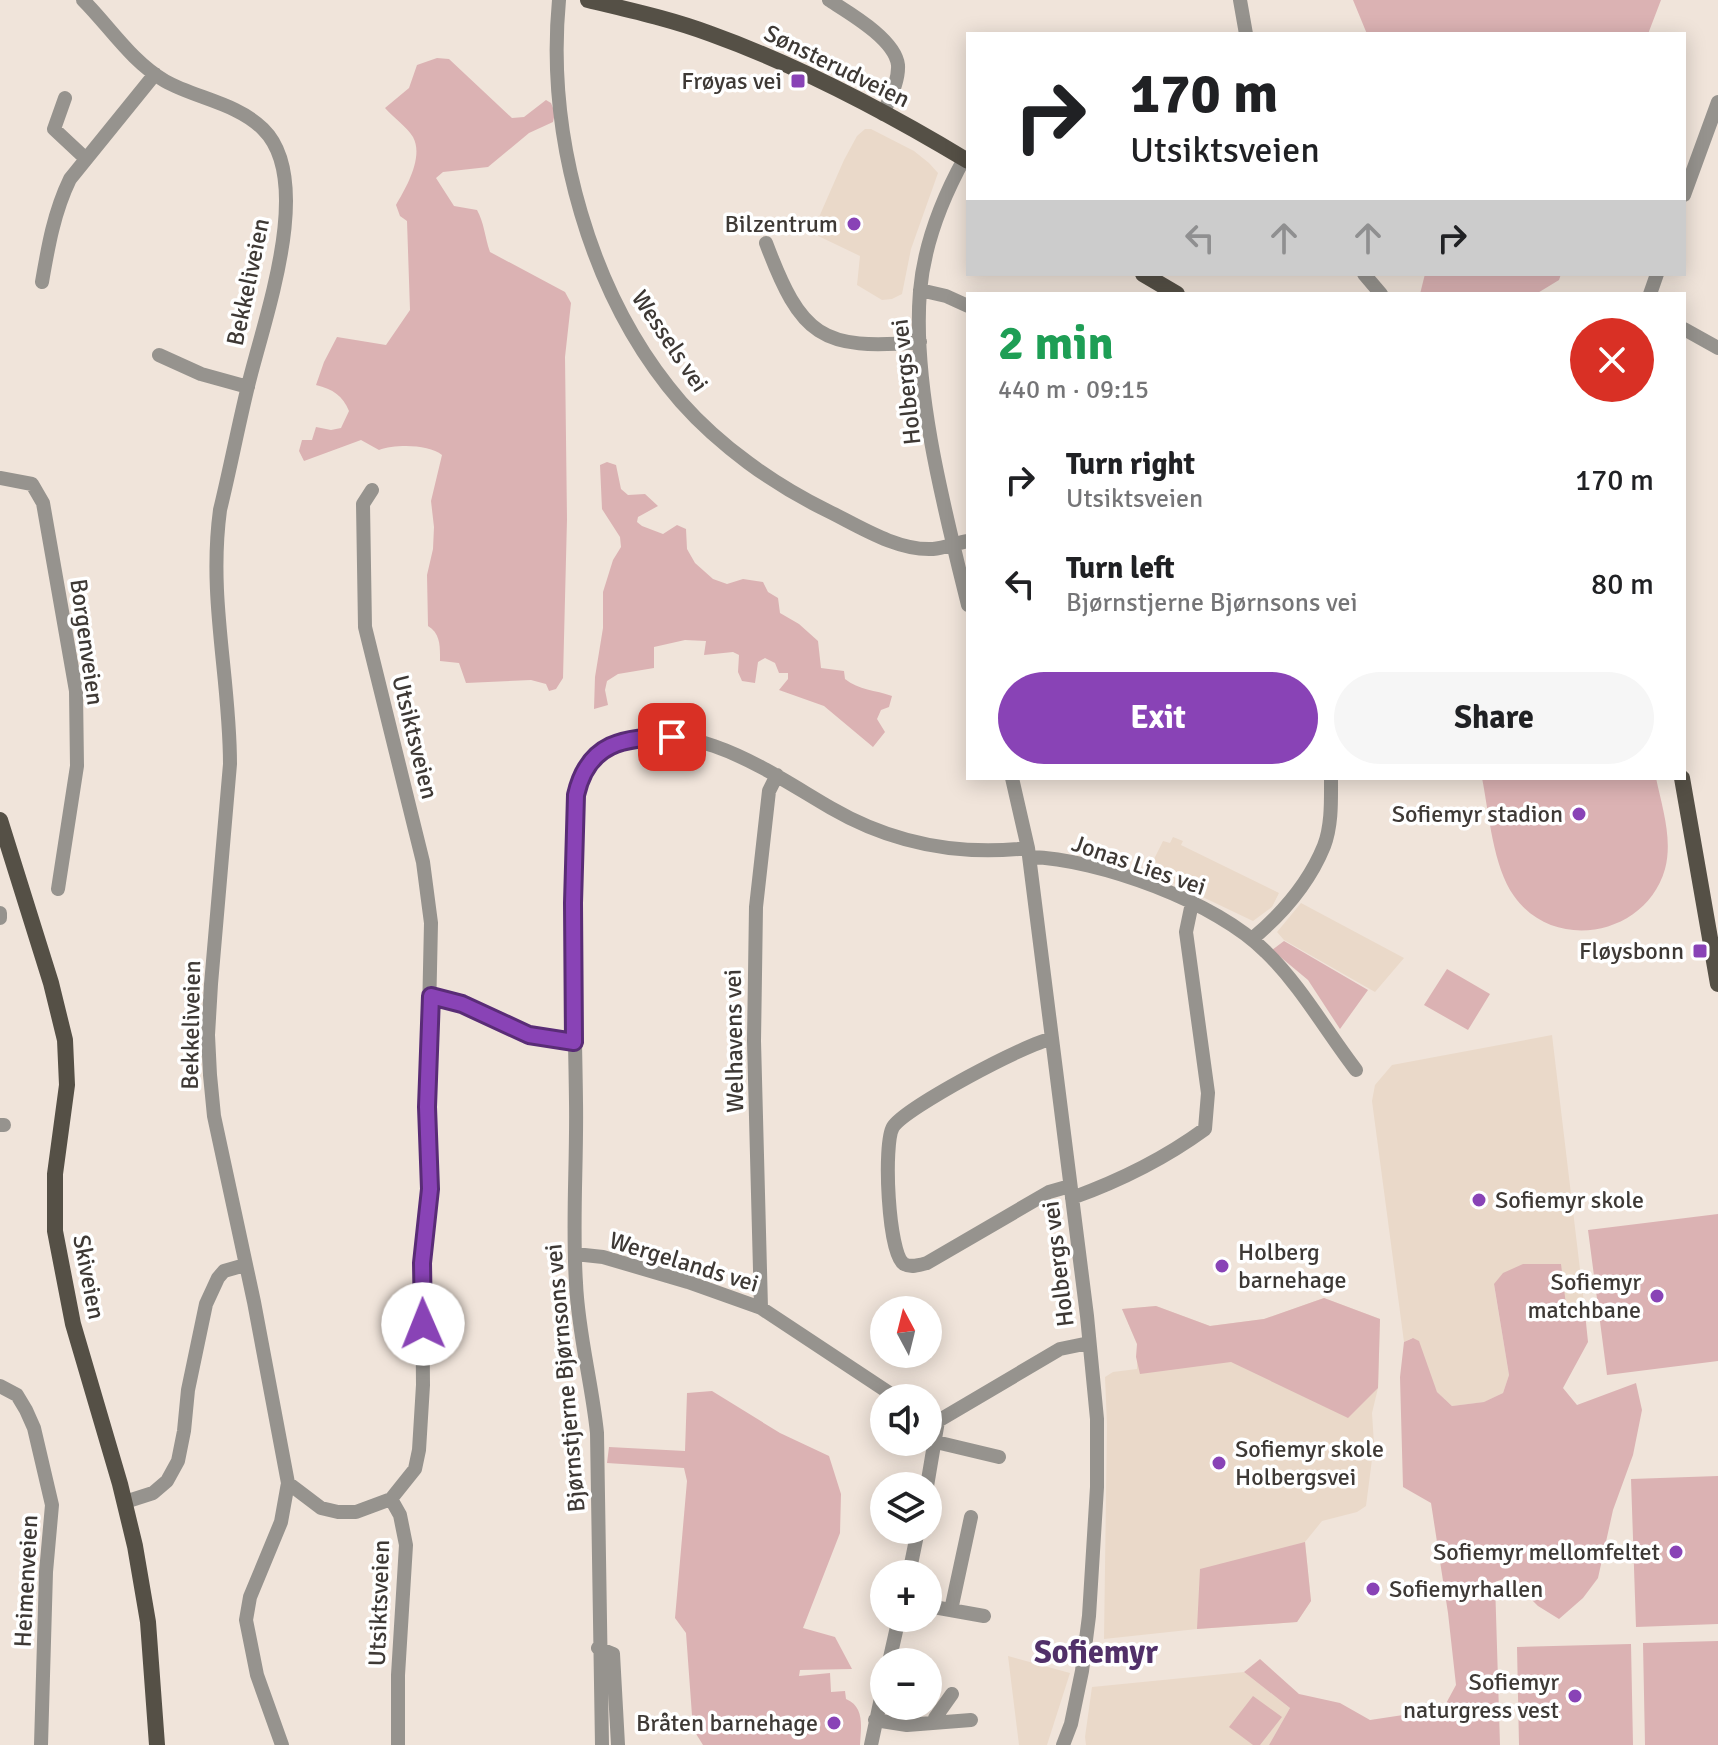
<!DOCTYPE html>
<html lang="en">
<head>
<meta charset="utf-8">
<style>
	body { margin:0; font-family:Signika,sans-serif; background:#f6f6f6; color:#202124; height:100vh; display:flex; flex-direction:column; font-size:30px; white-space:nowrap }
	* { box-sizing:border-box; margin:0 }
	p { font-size:26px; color:#757577 }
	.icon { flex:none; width:44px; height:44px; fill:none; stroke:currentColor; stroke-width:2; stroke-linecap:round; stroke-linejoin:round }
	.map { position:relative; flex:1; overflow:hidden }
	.details { position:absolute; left:966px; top:292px; width:720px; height:488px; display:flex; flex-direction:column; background:#fff; border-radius:0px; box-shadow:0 4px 20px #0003 }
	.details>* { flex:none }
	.banner { position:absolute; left:966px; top:32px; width:720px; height:244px; border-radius:0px; box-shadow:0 4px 20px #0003; background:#fff; color:#202124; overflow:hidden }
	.needle { width:52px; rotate:353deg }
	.controls { position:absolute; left:870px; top:1296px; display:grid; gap:16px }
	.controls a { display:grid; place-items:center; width:72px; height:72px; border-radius:50%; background:#fff; box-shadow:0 4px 20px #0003; font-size:40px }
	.pin { position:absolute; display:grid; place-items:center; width:68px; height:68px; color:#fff; margin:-34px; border-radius:16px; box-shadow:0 4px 12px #0006 }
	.me { position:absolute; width:88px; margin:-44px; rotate:359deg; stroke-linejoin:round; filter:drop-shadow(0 0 6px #0008) }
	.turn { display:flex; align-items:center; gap:28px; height:168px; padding:0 32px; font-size:36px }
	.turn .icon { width:104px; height:104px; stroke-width:2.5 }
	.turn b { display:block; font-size:56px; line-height:68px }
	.lanes { display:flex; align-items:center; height:76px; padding:0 32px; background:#0003; justify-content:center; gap:40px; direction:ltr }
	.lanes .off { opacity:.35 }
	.round { display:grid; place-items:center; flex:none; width:84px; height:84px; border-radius:42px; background:#f6f6f6 }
	.headline { display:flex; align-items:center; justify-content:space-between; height:136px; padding:0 32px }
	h1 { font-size:48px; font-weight:700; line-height:60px; color:#1e9e55 }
	.primary-button { display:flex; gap:16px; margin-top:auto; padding:16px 32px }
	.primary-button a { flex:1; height:92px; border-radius:48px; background:#8943b6; color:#fff; font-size:32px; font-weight:700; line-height:92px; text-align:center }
	.primary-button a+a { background:#f6f6f6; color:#202124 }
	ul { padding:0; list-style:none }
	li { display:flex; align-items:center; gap:24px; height:104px; padding:0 32px }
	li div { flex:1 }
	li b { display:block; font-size:30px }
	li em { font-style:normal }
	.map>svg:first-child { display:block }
	.built { fill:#ead9c9 }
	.green { fill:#dbb2b3 }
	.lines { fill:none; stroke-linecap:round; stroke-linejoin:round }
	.minor { stroke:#96938e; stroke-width:14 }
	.major { stroke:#555046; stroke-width:16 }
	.route-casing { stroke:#592c76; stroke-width:20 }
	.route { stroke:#8943b6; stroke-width:14 }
	.poi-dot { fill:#8943b6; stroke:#fff; stroke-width:3 }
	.labels { text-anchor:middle; stroke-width:7; stroke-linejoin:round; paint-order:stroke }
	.street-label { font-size:24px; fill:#3e3935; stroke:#fff }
	.poi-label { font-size:24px; fill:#3e3935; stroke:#fff; text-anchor:end }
	.district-label { font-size:32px; font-weight:bold; fill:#513069; stroke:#fff }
</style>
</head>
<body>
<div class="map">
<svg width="1718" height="1745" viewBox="0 0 1718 1745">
	<rect width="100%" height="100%" fill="#f0e4da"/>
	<path class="built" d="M865 129H871L914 151 929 163 938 173 911 249 902 294 892 299 882 300 857 285 860 256 812 233 844 160 857 136Z
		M1173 837 1183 841 1181 845 1279 893 1272 907 1253 921 1148 871 1163 841 1170 843Z
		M1301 903 1404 958 1375 992 1284 940 1277 932Z
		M1552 1035 1584 1303 1566 1305 1494 1285 1509 1375 1503 1393 1485 1402 1452 1406 1437 1392 1412 1338 1404 1342 1372 1101 1375 1085 1392 1065Z
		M1324 1298 1380 1319 1378 1388 1372 1413 1374 1444 1366 1506 1357 1512 1322 1521 1305 1542 1311 1601 1297 1622 1197 1629 1104 1639 1107 1425 1105 1377 1113 1372 1137 1369V1344L1122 1309 1156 1306 1210 1326 1264 1319Z
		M1008 1656 1070 1673 1047 1745H1019Z
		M1244 1672 1290 1708 1269 1745H1086L1085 1737 1092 1687Z"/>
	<path class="green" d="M1353 0H1661L1648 34H1367Z
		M437 58 449 59 512 118 524 117 546 100 551 103 555 113 553 122 529 133 488 167 443 172 436 178 454 206 477 210C484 222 485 238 490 252L565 292 571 303 565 357 567 519 563 678 556 689 549 691 546 684 531 680 466 683 459 663 440 661C440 647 441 634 428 626L427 575 433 549 434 527 431 501 442 455C429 444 395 444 379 450L361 440 304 461 299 451 302 440H312L316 427 331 430 341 428 349 411C343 396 333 389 316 385L324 362 337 337 386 345 410 310 407 221 400 216 396 205C406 188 424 157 413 137 406 126 394 118 385 108L409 88 417 65Z
		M1425 274H1561L1559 280 1536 294H1420Z
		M607 462 616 465 621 489 628 495 645 494 658 506 638 517 637 522 642 526 663 534 677 525 686 529 687 549 695 563 713 579 727 584 743 579 763 582 768 592 778 598 780 613 799 624 818 641 821 668 844 671 845 679C859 690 875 690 892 696L889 707 881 710 877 719 885 732 873 747 824 706 779 690 788 679V673H779L775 663 765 658 758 662 755 683 742 681 738 672 739 655 733 652 704 655 706 641 685 640 654 647V668L618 674 607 681 605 690 608 705 594 709 595 677 603 628V592L613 560 621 547 620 537 602 509 600 465Z
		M1482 778H1656C1662 807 1673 839 1665 869 1646 936 1554 953 1514 896 1493 867 1489 813 1482 778Z
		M1284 941 1368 990 1340 1029 1308 980 1272 950Z
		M1447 969 1490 994 1468 1030 1424 1005Z
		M1718 1214V1361L1607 1375 1588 1230Z
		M1523 1264H1561L1566 1305 1584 1303 1588 1342 1563 1388 1577 1405 1636 1383 1642 1410 1633 1455 1613 1510 1598 1578 1583 1598 1559 1619 1538 1606 1509 1577 1495 1582 1500 1745H1269L1290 1708 1244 1672 1260 1659 1299 1694 1340 1703 1370 1720 1443 1709 1456 1685 1448 1613 1431 1503 1403 1487 1400 1377 1404 1342 1413 1338 1419 1341 1437 1392 1452 1406 1484 1402 1503 1393 1509 1375 1494 1284 1503 1273Z
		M1324 1298 1380 1319 1378 1388 1348 1418 1231 1362 1140 1374 1136 1357 1137 1344 1122 1309 1156 1306 1210 1326 1264 1319Z
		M712 1391 780 1433 829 1456 841 1494 840 1533 803 1628 835 1637 852 1669 800 1670 799 1676 830 1673 831 1692 845 1691 846 1699C865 1707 861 1727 860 1745H703L693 1729 686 1633 675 1618 687 1481 684 1468 607 1463 609 1447 685 1451 687 1393Z
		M1718 1476V1624L1636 1627 1631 1479Z
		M1305 1542 1311 1601 1297 1622 1197 1629 1200 1569Z
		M1718 1641V1745H1645L1643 1643Z
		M1631 1644 1633 1745H1519L1517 1647Z
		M1253 1696 1282 1717 1260 1745H1253L1229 1727Z"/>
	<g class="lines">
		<path class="minor" d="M83 0C110 27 131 61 165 81 195 98 237 103 263 129 316 181 263 322 248 386 238 427 230 469 220 510 208 599 230 677 230 764L211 984 208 1035 210 1075 214 1116 254 1302 288 1483 281 1522 250 1597 246 1620 257 1675 282 1745
			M559 0C546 137 590 297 681 402 720 446 773 484 826 510 857 525 896 551 933 549 944 548 957 543 968 541
			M829 0C849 13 895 39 898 65 899 82 889 99 883 114
			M1240 0 1246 34
			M65 98 54 129 85 158
			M964 159C942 199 924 246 920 291 912 386 945 512 968 605
			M1684 195 1718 102
			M766 243C801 336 821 351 920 342
			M1364 274 1381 294
			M42 282C48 247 54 212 70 179L155 74
			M920 290 946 296 968 306
			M1650 294 1657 274
			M1684 329 1718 348
			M159 355 201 374 248 387
			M0 478 32 484 43 503 76 691 77 766 58 889
			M1012 778 1028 848 1087 1316 1097 1419V1487L1089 1616 1082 1671 1071 1724 1063 1745
			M1030 857C1099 859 1217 902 1266 952 1301 986 1326 1031 1356 1070
			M0 913V918
			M1252 939C1282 914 1309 883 1324 846 1332 825 1331 800 1331 778
			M431 996 462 1004 529 1035 574 1042
			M1052 1039C1028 1042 905 1108 893 1127 883 1143 888 1254 904 1264 911 1268 920 1265 927 1263L1049 1192 1070 1186
			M0 1125H4
			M1072 1198C1119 1181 1164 1159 1205 1129L1208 1093 1186 932 1192 903
			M575 1254 603 1257 688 1282 761 1308 897 1398
			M761 1308 754 1041 756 907 769 791 777 775
			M0 1386 17 1395 26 1410 34 1428 52 1505 46 1572 41 1745
			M928 1416 938 1421 1060 1349 1089 1343
			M936 1442 999 1457
			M288 1483 321 1508 338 1512H356L391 1499 415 1469 419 1450 423 1385 422 1263 430 1189 427 1107 431 923 423 862 365 627 363 504 372 490
			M927 1486 938 1421
			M391 1499 400 1515 406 1545 398 1675V1745
			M125 1502 153 1493 167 1481 178 1461 184 1431 188 1390 206 1304 218 1278 224 1271 245 1265
			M909 1574 918 1530
			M928 1606 984 1616
			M951 1610 971 1517
			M598 1648 613 1654 618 1745
			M889 1662 899 1618
			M875 1720 907 1725 971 1720
			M936 1722 935 1718 952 1694
			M602 1745 597 1433C592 1383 578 1333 576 1283 572 1223 577 1163 576 1102 575 1014 571 926 575 837 576 815 573 791 583 772 607 726 674 732 714 746 757 761 793 786 831 808 893 844 958 856 1028 848
			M871 1745 884 1684"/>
		<path class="major" d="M588 0C629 10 671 19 711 34 797 65 890 114 968 161
			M1143 274 1177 294
			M1682 778 1718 984
			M0 820 51 983 65 1040 67 1085 55 1174V1231L73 1324 120 1484 135 1546 148 1622 157 1745"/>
	</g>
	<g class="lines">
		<defs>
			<path id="route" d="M423 1324 422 1263 430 1189 427 1107 431 996 462 1004 529 1035 574 1042 573 903 576 795C588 742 624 737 672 737"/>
		</defs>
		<use href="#route" class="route-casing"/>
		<use href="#route" class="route"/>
	</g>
	<g class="poi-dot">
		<rect x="790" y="73" width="16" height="16" rx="4"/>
		<circle cx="854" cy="224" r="8"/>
		<circle cx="1579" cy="814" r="8"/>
		<rect x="1692" y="943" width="16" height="16" rx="4"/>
		<circle cx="1479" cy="1200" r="8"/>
		<circle cx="1222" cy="1266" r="8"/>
		<circle cx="1657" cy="1296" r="8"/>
		<circle cx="1219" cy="1463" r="8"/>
		<circle cx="1676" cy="1552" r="8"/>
		<circle cx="1373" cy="1589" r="8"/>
		<circle cx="1575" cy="1696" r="8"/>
		<circle cx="834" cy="1723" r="8"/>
	</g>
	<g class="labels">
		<g class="street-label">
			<text transform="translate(837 66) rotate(26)" y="8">Sønsterudveien</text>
			<text transform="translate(248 282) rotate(-78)" y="8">Bekkeliveien</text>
			<text transform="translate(670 341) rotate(56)" y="8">Wessels vei</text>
			<text transform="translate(906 382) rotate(-96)" y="8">Holbergs vei</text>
			<text transform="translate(87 642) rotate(82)" y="8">Borgenveien</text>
			<text transform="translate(415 737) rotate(76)" y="8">Utsiktsveien</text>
			<text transform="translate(1139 865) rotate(19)" y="8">Jonas Lies vei</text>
			<text transform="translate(191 1025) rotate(-89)" y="8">Bekkeliveien</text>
			<text transform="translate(734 1041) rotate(-91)" y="8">Welhavens vei</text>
			<text transform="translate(684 1262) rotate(17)" y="8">Wergelands vei</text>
			<text transform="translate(1058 1264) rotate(-97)" y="8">Holbergs vei</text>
			<text transform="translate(89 1277) rotate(79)" y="8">Skiveien</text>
			<text transform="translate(565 1378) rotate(-95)" y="8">Bjørnstjerne Bjørnsons vei</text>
			<text transform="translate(26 1581) rotate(-87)" y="8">Heimenveien</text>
			<text transform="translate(379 1603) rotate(-88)" y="8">Utsiktsveien</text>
		</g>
		<g class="poi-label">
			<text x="782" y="89">Frøyas vei</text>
			<text x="838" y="232">Bilzentrum</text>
			<text x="1563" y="822">Sofiemyr stadion</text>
			<text x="1684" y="959">Fløysbonn</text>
			<text x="1495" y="1208" text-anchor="start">Sofiemyr skole</text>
			<text x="1238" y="1260" text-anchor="start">Holberg<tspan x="1238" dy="28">barnehage</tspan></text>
			<text x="1641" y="1290">Sofiemyr<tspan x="1641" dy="28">matchbane</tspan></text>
			<text x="1235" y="1457" text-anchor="start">Sofiemyr skole<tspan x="1235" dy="28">Holbergsvei</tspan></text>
			<text x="1660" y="1560">Sofiemyr mellomfeltet</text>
			<text x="1389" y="1597" text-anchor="start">Sofiemyrhallen</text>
			<text x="1559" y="1690">Sofiemyr<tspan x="1559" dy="28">naturgress vest</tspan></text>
			<text x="818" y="1731">Bråten barnehage</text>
		</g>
		<g class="district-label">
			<text x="1096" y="1663">Sofiemyr</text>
		</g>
	</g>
</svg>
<div class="controls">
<a><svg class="needle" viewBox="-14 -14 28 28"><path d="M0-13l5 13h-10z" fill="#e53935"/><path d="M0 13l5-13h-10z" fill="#757577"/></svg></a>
<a><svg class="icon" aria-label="sound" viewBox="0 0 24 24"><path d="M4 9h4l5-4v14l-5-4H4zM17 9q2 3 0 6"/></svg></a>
<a><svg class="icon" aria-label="layers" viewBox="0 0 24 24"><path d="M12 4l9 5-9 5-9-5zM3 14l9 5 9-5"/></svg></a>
<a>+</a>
<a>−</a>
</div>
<div class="pin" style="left:672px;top:737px;background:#d93025"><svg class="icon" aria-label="arrive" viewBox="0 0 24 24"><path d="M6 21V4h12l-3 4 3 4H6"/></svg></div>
<svg class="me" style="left:423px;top:1324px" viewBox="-20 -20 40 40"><circle r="19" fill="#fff"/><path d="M0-13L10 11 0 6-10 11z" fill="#8943b6"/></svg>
<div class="banner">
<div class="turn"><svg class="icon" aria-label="right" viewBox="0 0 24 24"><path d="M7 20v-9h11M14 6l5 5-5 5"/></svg><div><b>170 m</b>Utsiktsveien</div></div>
<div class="lanes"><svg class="icon off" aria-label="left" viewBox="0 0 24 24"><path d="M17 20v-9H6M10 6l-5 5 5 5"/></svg><svg class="icon off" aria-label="ahead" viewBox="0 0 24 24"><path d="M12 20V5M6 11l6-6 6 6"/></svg><svg class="icon off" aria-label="ahead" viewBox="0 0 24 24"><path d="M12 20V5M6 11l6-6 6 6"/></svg><svg class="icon" aria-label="right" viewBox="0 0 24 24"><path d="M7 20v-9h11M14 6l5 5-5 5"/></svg></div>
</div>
<section class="details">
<div class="headline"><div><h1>2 min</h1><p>440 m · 09:15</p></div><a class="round" style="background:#d93025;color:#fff"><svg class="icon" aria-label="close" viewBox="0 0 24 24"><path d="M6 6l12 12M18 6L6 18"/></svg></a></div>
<ul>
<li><svg class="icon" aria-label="right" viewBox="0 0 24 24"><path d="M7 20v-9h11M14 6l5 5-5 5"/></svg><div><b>Turn right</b><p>Utsiktsveien</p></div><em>170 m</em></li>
<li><svg class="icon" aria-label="left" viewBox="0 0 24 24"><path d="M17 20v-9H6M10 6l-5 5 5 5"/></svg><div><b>Turn left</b><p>Bjørnstjerne Bjørnsons vei</p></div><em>80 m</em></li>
</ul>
<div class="primary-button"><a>Exit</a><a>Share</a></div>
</section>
</div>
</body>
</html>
